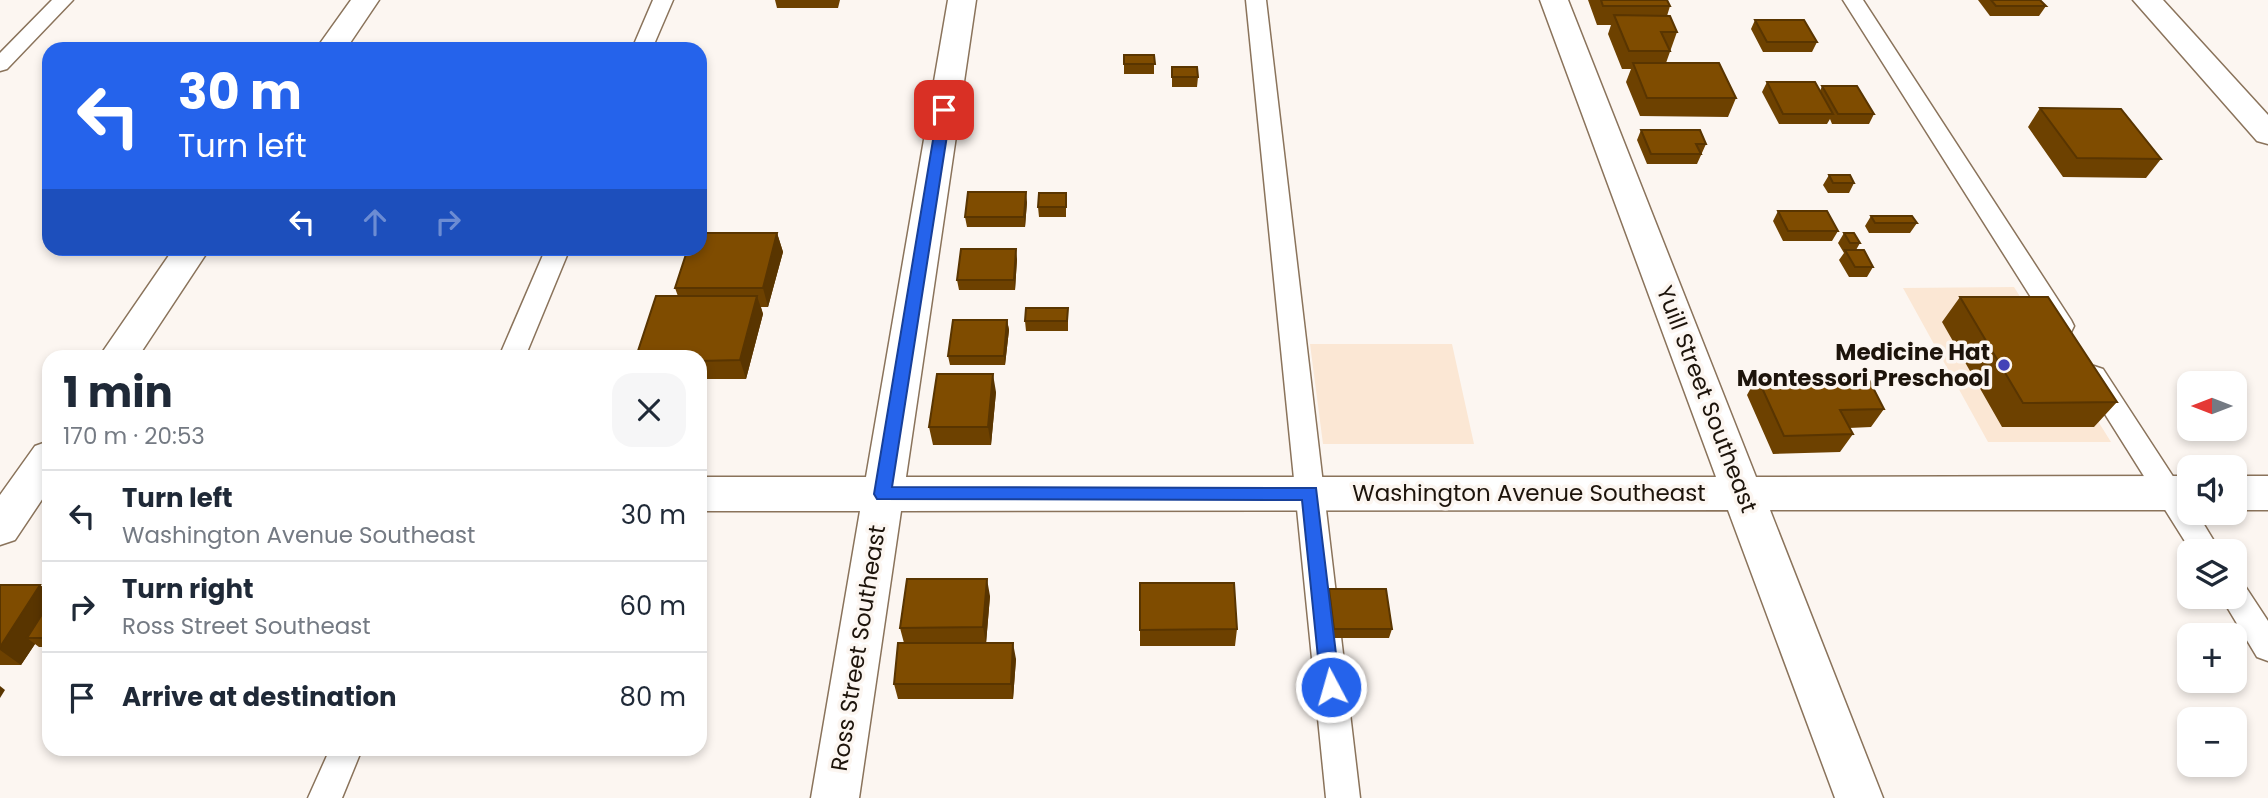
<!DOCTYPE html>
<html lang="en">
<head>
<meta charset="utf-8">
<style>
	body { margin:0; font-family:Poppins,sans-serif; background:#f6f6f7; color:#1f2937; height:100vh; display:flex; flex-direction:column; font-size:26px; white-space:nowrap }
	* { box-sizing:border-box; margin:0 }
	p { font-size:23px; color:#747a83 }
	.icon { flex:none; width:38px; height:38px; fill:none; stroke:currentColor; stroke-width:2; stroke-linecap:round; stroke-linejoin:round }
	.map { position:relative; flex:1; overflow:hidden }
	.side { position:absolute; left:42px; top:350px; width:665px; height:406px; display:flex; flex-direction:column; background:#fff; border-radius:21px; box-shadow:0 4px 10px #0003 }
	.side>* { flex:none }
	.guide { position:absolute; left:42px; top:42px; width:665px; height:214px; border-radius:21px; box-shadow:0 4px 10px #0003; background:#2563eb; color:#fff; overflow:hidden }
	.needle { width:46px; rotate:270deg }
	.buttons { position:absolute; left:2177px; top:371px; display:grid; gap:14px }
	.buttons a { display:grid; place-items:center; width:70px; height:70px; border-radius:14px; background:#fff; box-shadow:0 4px 10px #0003; font-size:35px }
	.pin { position:absolute; display:grid; place-items:center; width:60px; height:60px; color:#fff; margin:-30px; border-radius:14px; box-shadow:0 4px 10px #0006 }
	.me { position:absolute; width:77px; margin:-38px; rotate:354deg; stroke-linejoin:round; filter:drop-shadow(0 0 5px #0008) }
	.turn { display:flex; align-items:center; gap:24px; height:147px; padding:0 21px; font-size:32px }
	.turn .icon { width:91px; height:91px; stroke-width:2.5 }
	.turn b { display:block; font-size:49px; line-height:60px }
	.lanes { display:flex; align-items:center; height:66px; padding:0 21px; background:#0003; justify-content:center; gap:35px; direction:ltr }
	.lanes .off { opacity:.35 }
	.round { display:grid; place-items:center; flex:none; width:74px; height:74px; border-radius:21px; background:#f6f6f7 }
	.headline { display:flex; align-items:center; justify-content:space-between; height:119px; padding:0 21px }
	h1 { font-size:42px; font-weight:700; line-height:52px }
	ul { padding:0; list-style:none }
	li { display:flex; align-items:center; gap:21px; height:91px; padding:0 21px; border-top:2px solid #e0e1e3 }
	li div { flex:1 }
	li b { display:block; font-size:26px }
	li em { font-style:normal }
	.map>svg:first-child { display:block }
	.built { fill:#fbe7d4 }
	.lines { fill:none; stroke-linecap:round; stroke-linejoin:round }
	.service-casing { stroke:#8a735b; stroke-width:3 }
	.minor-casing { stroke:#8a735b; stroke-width:3 }
	.service { fill:#fff; fill-rule:evenodd }
	.minor { fill:#fff; fill-rule:evenodd }
	.wall { fill:#6d4100 }
	.shaded-wall { fill:#593500 }
	.building { fill:#7f4c00; stroke:#593500; stroke-width:2 }
	.route { fill:#2563eb; stroke:#184099; stroke-width:2 }
	.poi-dot { fill:#4442b7; stroke:#fcf6f1; stroke-width:2.5 }
	.labels { text-anchor:middle; stroke-width:7; stroke-linejoin:round; paint-order:stroke }
	.poi-label { font-size:23px; font-weight:bold; fill:#1d140b; stroke:#fcf6f1; text-anchor:end }
	.street-label { font-size:23px; fill:#1d140b; stroke:#fcf6f1 }
</style>
</head>
<body>
<div class="map">
<svg width="2268" height="798" viewBox="0 0 2268 798">
	<rect width="100%" height="100%" fill="#fcf6f1"/>
	<path class="built" d="M2014 287 2111 442H1988L1903 288Z
		M1310 344H1452L1474 444H1323Z"/>
	<g class="lines">
		<defs>
			<path id="service" d="M52 0H73L7 69 0 71V53Z
				M653 0H673L652 49H632Z
				M1246 0H1266L1360 798H1326Z
				M1843 0H1863L2071 320 2074 326 2071 332 2062 335 2053 332Z
				M546 248H570L525 357H499Z
				M2094 366 2103 369 2189 501V513H2197L2220 551H2191L2081 376 2085 369Z
				M2235 582 2245 586 2268 621V661L2257 657 2221 597H2235Z
				M330 749H362L342 798H308Z"/>
			<path id="minor" d="M351 0H379L346 49H316Z
				M948 0H976L906 477H1716L1540 0H1568L1756 477 2189 476V510H1770L1883 798H1835L1728 510 901 511 859 798H811L860 511H700V477H866Z
				M2133 0H2163L2268 115V144L2257 141Z
				M174 248H210L138 357H99Z
				M49 441V489L15 540 0 545V495L35 446Z
				M2235 476H2268V510H2235Z"/>
		</defs>
		<use href="#service" class="service-casing"/>
		<use href="#minor" class="minor-casing"/>
		<use href="#service" class="service"/>
		<use href="#minor" class="minor"/>
	</g>
	<path class="wall" d="M775 0H840L838 8H777Z
		M1588 0H1667L1670 6 1667 16 1677 32 1666 63 1736 98 1728 117 1640 116 1626 82 1631 69H1622L1608 34 1611 25H1597Z
		M1978 0H2040L2046 6 2039 16H1990Z
		M1755 20 1817 42 1812 52H1763L1751 29Z
		M1124 55H1154V74H1124Z
		M1172 67 1198 77 1197 87H1172Z
		M1767 82 1820 91 1822 86 1874 114 1869 124H1832L1830 119 1827 124H1779L1762 92Z
		M2040 108 2161 159 2146 178 2063 177 2028 127Z
		M1641 130 1706 144 1697 164H1647L1637 140Z
		M1829 175 1854 183 1849 193H1828L1823 185Z
		M1027 202 1025 227H967L965 217Z
		M1066 203V217H1039L1038 207Z
		M1778 211 1838 231 1832 241H1783L1773 221Z
		M1871 216 1917 223 1910 233H1869L1865 226Z
		M777 233 783 252 768 307H761L763 314 746 379H700V357L675 288Z
		M1844 233 1860 243 1856 250 1873 267 1867 277H1849L1839 260 1844 253 1838 243Z
		M1017 259 1015 290H959L957 280Z
		M1960 297 2117 402 2094 427H2002L1942 322Z
		M1068 318V331H1026L1025 321Z
		M1007 320 1009 330 1005 365H950L948 356Z
		M1757 377 1884 409 1871 427 1849 428 1853 434 1840 452 1773 454 1747 395Z
		M996 392 991 445H933L929 427Z
		M1140 583 1237 629 1235 646H1140Z
		M0 585H40L49 592V647H39L35 644 21 665H0Z
		M1329 589 1392 629 1389 638H1332L1327 598Z
		M990 596 986 643 1016 659 1013 699H898L894 684 904 643 900 628Z"/>
	<path class="shaded-wall" d="M1026 192 1027 202 1025 227 1024 217Z
		M777 233 783 252 768 307 763 288Z
		M1016 249 1017 259 1015 290 1014 280Z
		M757 296 763 314 746 379 740 360Z
		M1007 320 1009 330 1005 365 1004 356Z
		M993 374 996 392 991 445 988 427Z
		M987 579 990 596 986 644 983 627Z
		M40 585 49 592V621L27 638 35 644 21 665 0 650V647Z
		M1013 643 1016 659 1013 699 1011 684Z
		M0 686 5 690 0 698Z"/>
	<path class="building" d="M1601 0H1667L1670 6H1603Z
		M1991 0H2040L2046 6H1996Z
		M1614 15 1670 16 1677 32H1661L1670 51H1629Z
		M1755 20H1804L1817 42H1767Z
		M1124 55H1154L1155 64H1124Z
		M1633 63H1719L1736 98H1647Z
		M1172 67H1197L1198 77H1172Z
		M1767 82H1815L1833 114H1783Z
		M1822 86H1857L1874 114H1838Z
		M2040 108 2121 109 2161 159 2077 158Z
		M1641 130H1700L1706 144H1696L1701 154H1651Z
		M1829 175H1850L1854 183H1833Z
		M968 192H1026L1024 217H965Z
		M1039 193H1066V207H1038Z
		M1778 211H1827L1838 231H1788Z
		M1871 216H1912L1917 223H1875Z
		M700 233H777L763 288H675L688 248H700Z
		M1844 233H1854L1860 243H1850Z
		M961 249H1016L1014 280H957Z
		M1845 250H1864L1873 267H1855Z
		M656 296H757L740 360 700 361V357H636Z
		M1960 297H2048L2117 402 2023 403Z
		M1026 308H1068L1067 321H1025Z
		M953 320H1007L1004 356H948Z
		M937 374H993L988 427H929Z
		M1866 374 1884 409 1840 410 1853 434 1784 436 1757 377Z
		M907 579H987L983 627 900 628Z
		M1140 583H1234L1237 629 1140 630Z
		M0 585H40L0 647Z
		M1329 589H1386L1392 629H1334Z
		M46 608H49V638H27Z
		M898 643H1013L1011 684H894Z"/>
	<path class="route" d="M944 106 951 110 892 487 1316 488 1340 687 1337 693 1331 696 1324 693 1321 687 1302 500 877 499 874 494 938 110Z"/>
	<circle class="poi-dot" cx="2004" cy="365" r="7"/>
	<g class="labels">
		<g class="poi-label">
			<text x="1990" y="360">Medicine Hat<tspan x="1990" dy="26">Montessori Preschool</tspan></text>
		</g>
		<g class="street-label">
			<text transform="translate(1707 399) rotate(69)" y="8">Yuill Street Southeast</text>
			<text x="1529" y="501">Washington Avenue Southeast</text>
			<text transform="translate(858 648) rotate(-81)" y="8">Ross Street Southeast</text>
		</g>
	</g>
</svg>
<div class="buttons">
<a><svg class="needle" viewBox="-14 -14 28 28"><path d="M0-13l5 13h-10z" fill="#e53935"/><path d="M0 13l5-13h-10z" fill="#747a83"/></svg></a>
<a><svg class="icon" aria-label="sound" viewBox="0 0 24 24"><path d="M4 9h4l5-4v14l-5-4H4zM17 9q2 3 0 6"/></svg></a>
<a><svg class="icon" aria-label="layers" viewBox="0 0 24 24"><path d="M12 4l9 5-9 5-9-5zM3 14l9 5 9-5"/></svg></a>
<a>+</a>
<a>−</a>
</div>
<div class="pin" style="left:944px;top:110px;background:#d93025"><svg class="icon" aria-label="arrive" viewBox="0 0 24 24"><path d="M6 21V4h12l-3 4 3 4H6"/></svg></div>
<svg class="me" style="left:1331px;top:687px" viewBox="-20 -20 40 40"><circle r="17" fill="#2563eb" stroke="#fff" stroke-width="3"/><path d="M0-11L8 9 0 5-8 9z" fill="#fff"/></svg>
<div class="guide">
<div class="turn"><svg class="icon" aria-label="left" viewBox="0 0 24 24"><path d="M17 20v-9H6M10 6l-5 5 5 5"/></svg><div><b>30 m</b>Turn left</div></div>
<div class="lanes"><svg class="icon" aria-label="left" viewBox="0 0 24 24"><path d="M17 20v-9H6M10 6l-5 5 5 5"/></svg><svg class="icon off" aria-label="ahead" viewBox="0 0 24 24"><path d="M12 20V5M6 11l6-6 6 6"/></svg><svg class="icon off" aria-label="right" viewBox="0 0 24 24"><path d="M7 20v-9h11M14 6l5 5-5 5"/></svg></div>
</div>
<section class="side">
<div class="headline"><div><h1>1 min</h1><p>170 m · 20:53</p></div><a class="round"><svg class="icon" aria-label="close" viewBox="0 0 24 24"><path d="M6 6l12 12M18 6L6 18"/></svg></a></div>
<ul>
<li><svg class="icon" aria-label="left" viewBox="0 0 24 24"><path d="M17 20v-9H6M10 6l-5 5 5 5"/></svg><div><b>Turn left</b><p>Washington Avenue Southeast</p></div><em>30 m</em></li>
<li><svg class="icon" aria-label="right" viewBox="0 0 24 24"><path d="M7 20v-9h11M14 6l5 5-5 5"/></svg><div><b>Turn right</b><p>Ross Street Southeast</p></div><em>60 m</em></li>
<li><svg class="icon" aria-label="arrive" viewBox="0 0 24 24"><path d="M6 21V4h12l-3 4 3 4H6"/></svg><div><b>Arrive at destination</b></div><em>80 m</em></li>
</ul>
</section>
</div>
</body>
</html>
